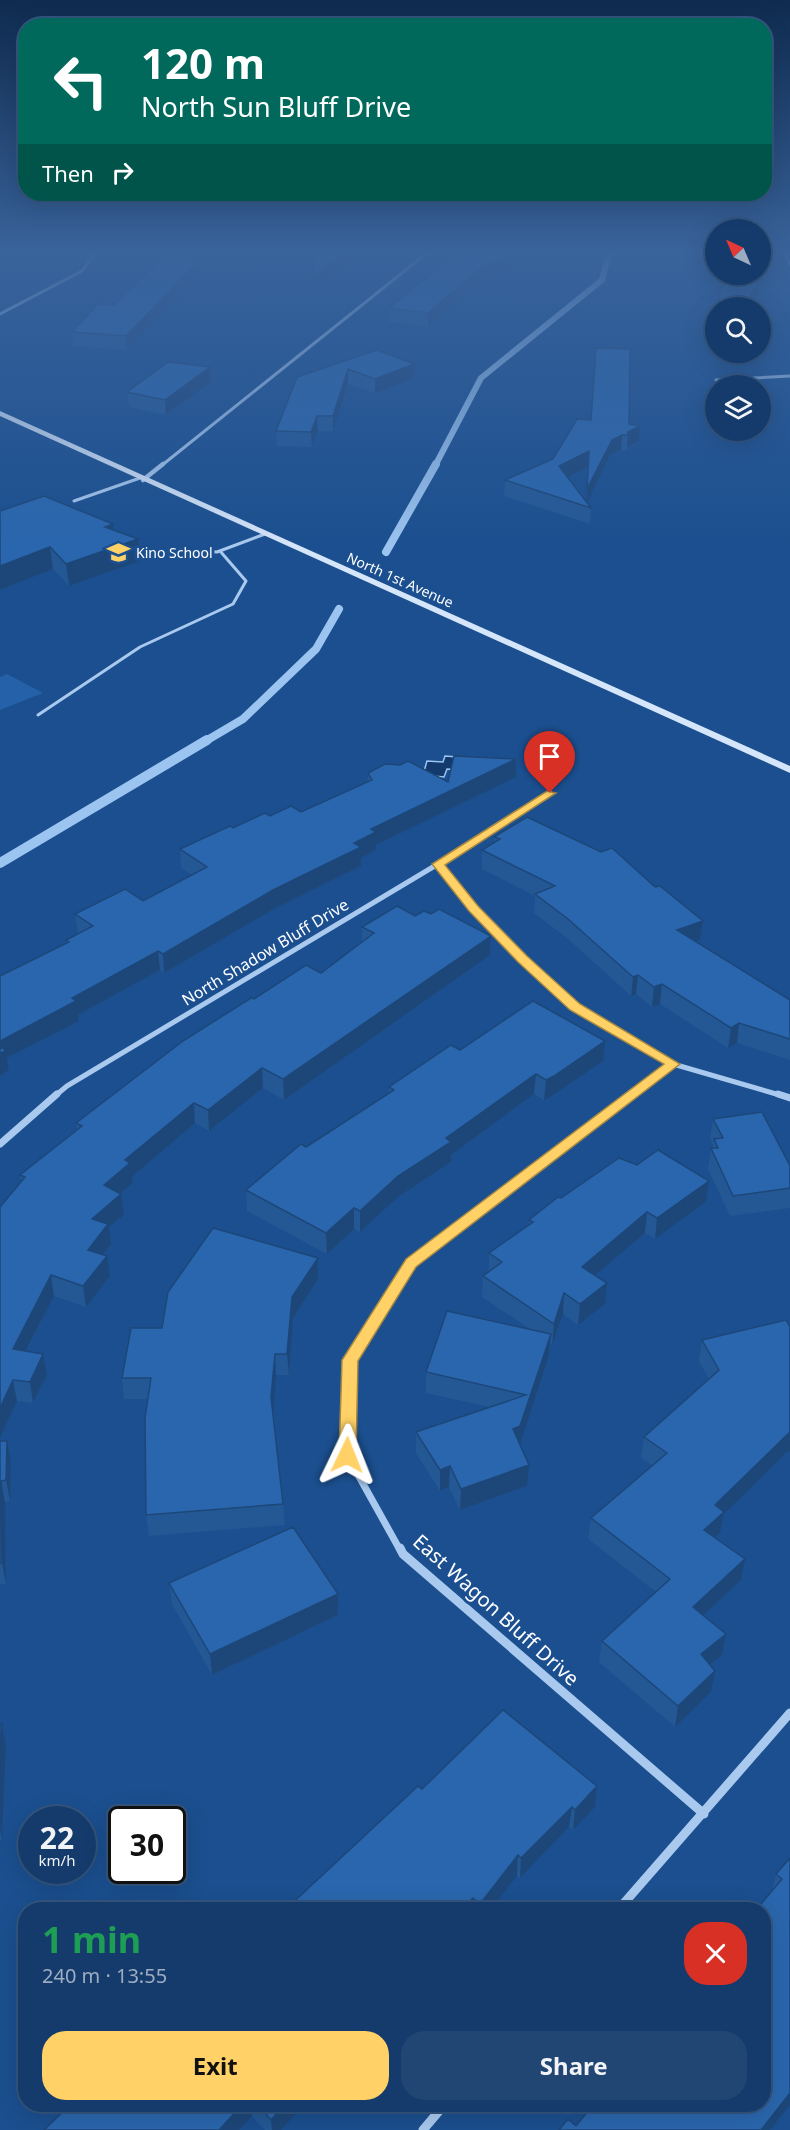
<!DOCTYPE html>
<html lang="en">
<head>
<meta charset="utf-8">
<style>
	body { margin:0; font-family:"Noto Sans",sans-serif; background:#214673; color:#f1f3f6; height:100vh; display:flex; flex-direction:column; font-size:22px; white-space:nowrap }
	* { box-sizing:border-box; margin:0 }
	p { font-size:20px; color:#9dadc1 }
	.icon { flex:none; width:33px; height:33px; fill:none; stroke:currentColor; stroke-width:2; stroke-linecap:round; stroke-linejoin:round }
	.map { position:relative; flex:1; overflow:hidden }
	.panel { position:absolute; left:18px; top:1902px; width:753px; height:210px; display:flex; flex-direction:column; background:#143b6b; border-radius:24px; box-shadow:0 6px 24px #0002,0 0 0 2px #33557e }
	.panel>* { flex:none }
	.hud { position:absolute; left:18px; top:18px; width:754px; height:183px; border-radius:24px; box-shadow:0 6px 24px #0002,0 0 0 2px #33557e; background:#00695c; color:#fff; overflow:hidden }
	.needle { width:39px; rotate:316deg }
	.fabs { position:absolute; left:705px; top:219px; display:grid; gap:12px }
	.fabs a { display:grid; place-items:center; width:66px; height:66px; border-radius:50%; background:#143b6b; box-shadow:0 6px 24px #0002,0 0 0 2px #33557e; font-size:30px }
	.speed { position:absolute; left:18px; top:1806px; display:flex; gap:12px; font-size:30px; font-weight:700; text-align:center }
	.speed>* { display:grid; place-content:center; width:78px; height:78px; border-radius:50%; background:#143b6b; box-shadow:0 6px 24px #0002,0 0 0 2px #33557e; line-height:1 }
	.speed small { font-size:15px; font-weight:400 }
	.speed .limit { border:3px solid #111; border-radius:9px; background:#fff; color:#111 }
	.pin { position:absolute; display:grid; place-items:center; width:51px; height:51px; color:#fff; margin:-62px -26px; border-radius:50% 50% 50% 0; rotate:-45deg; box-shadow:0 0 6px #0007 }
	.pin .icon { rotate:45deg }
	.me { position:absolute; width:66px; margin:-33px; rotate:2deg; stroke-linejoin:round; filter:drop-shadow(0 0 4px #0008) }
	.turn { display:flex; align-items:center; gap:21px; height:126px; padding:0 24px; font-size:27px }
	.turn .icon { width:78px; height:78px; stroke-width:2.5 }
	.turn b { display:block; font-size:42px; line-height:51px }
	.then { display:flex; align-items:center; height:57px; padding:0 24px; background:#0003; gap:12px; font-size:22px }
	.round { display:grid; place-items:center; flex:none; width:63px; height:63px; border-radius:24px; background:#214673 }
	.headline { display:flex; align-items:center; justify-content:space-between; height:102px; padding:0 24px }
	h1 { font-size:36px; font-weight:700; line-height:45px; color:#1e9e55 }
	.primary-button { display:flex; gap:12px; margin-top:auto; padding:12px 24px }
	.primary-button a { flex:1; height:69px; border-radius:24px; background:#ffd166; color:#111; font-size:24px; font-weight:700; line-height:69px; text-align:center }
	.primary-button a+a { background:#214673; color:#f1f3f6 }
	.map>svg:first-child { display:block }
	.green { fill:#2461a8 }
	.water { fill:#123a6d; stroke:#9cc4f0; stroke-width:1.5 }
	.lines { fill:none; stroke-linecap:round; stroke-linejoin:round }
	.stream-far2 { stroke:#9cc4f0; stroke-width:6 }
	.stream-far1 { stroke:#9cc4f0; stroke-width:8 }
	.stream { stroke:#9cc4f0; stroke-width:10 }
	.lane { stroke:#a9c9ee; stroke-width:3 }
	.street-far4 { stroke:#a9c9ee; stroke-width:3 }
	.street-far3 { stroke:#a9c9ee; stroke-width:4.5 }
	.street-far2 { stroke:#a9c9ee; stroke-width:5 }
	.street-far1 { stroke:#a9c9ee; stroke-width:7 }
	.street { stroke:#a9c9ee; stroke-width:9 }
	.secondary { fill:#d6e6fa; fill-rule:evenodd }
	.wall { fill:#245895; fill-rule:evenodd }
	.shaded-wall { fill:#1d4779 }
	.building { fill:#2a66ad; stroke:#1d4779; stroke-width:1.5 }
	.route { fill:#ffd166; stroke:#a68842; stroke-width:1.5 }
	.labels { text-anchor:middle; stroke-width:6; stroke-linejoin:round; paint-order:stroke }
	.far-poi-label { font-size:14px; fill:#fff; stroke:#1b4f8f; text-anchor:start }
	.far-street-label { font-size:14px; fill:#fff; stroke:#1b4f8f }
	.street-label { font-size:16px; fill:#fff; stroke:#1b4f8f }
	.near-street-label { font-size:20px; fill:#fff; stroke:#1b4f8f }
</style>
</head>
<body>
<div class="map">
<svg width="790" height="2130" viewBox="0 0 790 2130">
	<rect width="100%" height="100%" fill="#1b4f8f"/>
	<path class="green" d="M7 674 43 693 0 710V677Z"/>
	<path class="water" d="M445 756 470 758 467 770 447 769 444 777 423 775 427 761 443 762Z"/>
	<g class="lines">
		<path class="stream-far2" d="M435 466 481 378 602 280 609 252 618 249"/>
		<path class="stream-far1" d="M386 552 436 464
			M204 742 243 719 316 649 339 609"/>
		<path class="stream" d="M0 863 207 740"/>
		<path class="lane" d="M74 501 140 478
			M174 550 217 552 265 534
			M38 715 140 647 233 604 246 581 220 551"/>
		<path class="street-far4" d="M783 249 790 264
			M0 314 82 271 98 250
			M716 380 790 376
			M161 466 432 249"/>
		<path class="street-far3" d="M143 480 163 464"/>
		<path class="street-far2" d="M438 864 473 908 522 959 575 1007 673 1064 783 1096
			M55 1096 67 1086 438 864 550 793
			M631 1096 673 1064"/>
		<path class="street-far1" d="M778 1094 790 1098
			M0 1144 57 1094
			M400 1550 347 1455 350 1360 411 1263 633 1094"/>
		<path class="street" d="M400 1548 403 1554 704 1814
			M618 1910 790 1713
			M423 2130 445 2104"/>
		<path class="secondary" d="M0 411 790 766V773L0 416Z"/>
	</g>
	<path class="wall" d="M452 257 531 263 486 277 428 327 389 322V308Z
		M199 274 127 350 73 346 72 332 114 305Z
		M377 350 414 379 375 393 348 384 333 431H318L312 447 277 446 276 431 297 377Z
		M211 382 166 415 129 407 127 392Z
		M629 424 639 441 627 447V451L621 450 610 455 587 502 591 508 590 524 504 496 505 480ZM588 467 586 501 567 477Z
		M0 511 113 530 138 539 140 561 69 586 53 569 0 590Z
		M516 759V777L376 845V850L361 858V866L274 909 164 973 160 970 78 1015 79 1021 7 1058 9 1070 0 1076V976L66 943V940L78 933 75 914 143 901 192 875 181 868 180 849 233 828 270 816 301 812 368 782V773L448 782Z
		M494 837 655 887 703 921 700 940 696 942 790 1000V1060L737 1043 728 1048 660 1004 652 1007 636 994 631 996 567 938 534 913 535 896 482 869V850L494 843Z
		M431 914 491 936 490 955 284 1100 263 1088 209 1131 195 1123 132 1177 133 1183 120 1194 124 1215 109 1227 111 1244 103 1255 110 1276 86 1307 54 1296 26 1352 47 1375 33 1403 17 1401 0 1438 21 1182 20 1175 77 1129 76 1123 254 999 321 973 362 942V927L415 916Z
		M460 1050 603 1061 552 1096 544 1100 534 1094 451 1155V1162L398 1197 360 1232 354 1229 327 1254 247 1211 246 1190 306 1147 389 1093V1087Z
		M713 1119 790 1166V1208L730 1216 708 1169 711 1148H713V1145L710 1139Z
		M561 1198 706 1202 655 1239 645 1233 595 1275 607 1283 605 1304 578 1325 563 1314 552 1345 550 1343 549 1355 519 1444 527 1486 460 1510 449 1487 440 1491 416 1453V1432L489 1407 426 1393V1372L530 1329 482 1297 483 1276 489 1272V1253L529 1225V1220Z
		M318 1258V1279L293 1318 289 1375H276L273 1412 283 1504 285 1525 149 1536 146 1515 148 1399H124L122 1378 162 1328Z
		M790 1327V1451L787 1452 724 1514 720 1533 715 1538 741 1580 704 1615 726 1634 722 1655 710 1665 711 1692 675 1727 599 1662 602 1641 656 1592 588 1539 591 1518 652 1465 641 1458 644 1437 709 1379 699 1361 702 1340Z
		M0 1441 11 1462 10 1501 5 1502 6 1584H0Z
		M169 1583 338 1615 212 1675 172 1604Z
		M0 1724H2L6 1745 2 1840H0Z
		M597 1786 595 1807 573 1830 569 1827 520 1878 517 1876 490 1910H285L422 1789Z
		M790 1858V2105L770 2130H559L576 2126 772 1891 776 1874Z
		M71 2104H305L281 2130H265L252 2116Z"/>
	<path class="shaded-wall" d="M348 249H352V259L314 289 313 276Z
		M532 249 531 263 486 277 428 327V313L487 263Z
		M199 261V274L127 350 126 336Z
		M758 283 757 297 749 308H742Z
		M716 352H720L715 359Z
		M414 364V379L375 393V379Z
		M210 367 211 382 166 415 165 400Z
		M348 369V384L333 431V416Z
		M317 416 318 431 312 447 311 432Z
		M640 426 639 441 627 447 628 432Z
		M622 435 621 450 610 455 586 505 587 489 612 440Z
		M589 451 588 467 558 482 559 466Z
		M113 524 115 546 105 527Z
		M138 539 140 561 69 586 66 564Z
		M50 547 53 569 0 590V566Z
		M516 759V777L376 845V850L361 858V866L274 909 164 973 163 954 371 829Z
		M703 921 700 940 675 949 677 930Z
		M491 936 490 955 284 1100 283 1079Z
		M158 951 160 970 78 1015 79 1021 7 1058 9 1070 0 1076V1041L72 998Z
		M638 975 636 994 631 996 633 977Z
		M662 984 660 1004 652 1007 654 987Z
		M739 1023 737 1043 728 1048 731 1028Z
		M605 1041 603 1061 552 1096 544 1100 546 1080Z
		M262 1068 263 1088 209 1131 208 1110Z
		M536 1074 534 1094 451 1155V1162L398 1197 360 1232V1211L398 1176 446 1138Z
		M194 1103 195 1123 132 1177 133 1183 106 1205 104 1185 125 1160Z
		M709 1181 706 1202 655 1239 657 1218Z
		M121 1194 124 1215 109 1227 111 1244 91 1270 88 1250 92 1219Z
		M354 1208V1229L327 1254 326 1233Z
		M647 1212 645 1233 580 1288 582 1267Z
		M107 1256 110 1276 86 1307 83 1286Z
		M318 1258V1279L293 1318 289 1375 287 1354 292 1297Z
		M51 1275 54 1296 16 1370 13 1349Z
		M607 1283 605 1304 578 1325 580 1304Z
		M564 1293 563 1314 552 1345 554 1324Z
		M551 1334 549 1355 519 1447 513 1429Z
		M43 1354 47 1375 33 1403 30 1382Z
		M275 1354 276 1375 273 1418 271 1397Z
		M13 1380 17 1401 0 1438V1408Z
		M790 1432V1451L787 1452 724 1514 720 1533 701 1551 704 1530 715 1505Z
		M7 1441 11 1462 10 1501 6 1480Z
		M529 1465 527 1486 460 1510 461 1489Z
		M450 1466 449 1487 440 1491V1470Z
		M1 1481 5 1502 6 1584 2 1563Z
		M745 1559 741 1580 690 1628 693 1607Z
		M338 1594V1615L212 1675 210 1654Z
		M726 1634 722 1655 697 1675 701 1654Z
		M715 1671 711 1692 675 1727 678 1706Z
		M2 1724 6 1745 2 1840 0 1830V1764Z
		M597 1786 595 1807 573 1830 575 1810Z
		M572 1807 569 1827 520 1878 521 1858Z
		M518 1855 517 1876 490 1910H479L480 1904Z
		M473 1898 472 1910H461Z
		M790 2093V2105L770 2130H761Z
		M243 2104H251L252 2116 239 2130H219Z
		M286 2104H305L281 2130H272L271 2120Z"/>
	<path class="building" d="M316 249H348L313 276Z
		M481 249H532V250L487 263 428 313 389 308 452 257Z
		M162 258 199 261 126 336 72 332 98 304 114 305Z
		M727 280 758 283 742 308H719L720 290Z
		M596 348 630 349 629 424 640 426 628 432V435H622L612 440 587 489 589 451 559 466 591 508 505 480 553 459 577 419 591 420Z
		M377 350 414 364 375 379 348 369 333 416H317L311 432 276 431 297 377Z
		M168 362 210 367 165 400 127 392Z
		M44 496 113 524 105 527 138 539 66 564 50 547 0 566V511Z
		M454 756 516 759 371 829 376 832 354 843 361 847 273 890 163 954 158 951 72 998 76 1001 0 1041V976L69 942 66 940 93 926 75 914 125 889 143 901 207 867 180 849 230 826 233 828 265 813 270 816 291 806 301 812 372 780 368 773 385 764 400 765 408 761 448 782Z
		M527 817 601 852 612 848 655 887 660 886 703 921 677 930 790 1000V1039L739 1023 731 1028 662 984 654 987 638 975 633 977 568 919 535 894 555 886 482 850 500 839 494 837Z
		M397 906 415 916 424 911 431 914 439 909 491 936 283 1079 262 1068 208 1110 194 1103 125 1160 130 1163 104 1185 121 1194 92 1219 108 1224 88 1250 107 1256 83 1286 51 1275 13 1349 43 1354 30 1382 13 1380 0 1408V1207L25 1177 20 1175 82 1126 76 1123 183 1041 251 998 254 999 306 965 321 973 374 933 362 927Z
		M533 1001 605 1041 554 1076 546 1080 536 1074 446 1138 451 1142 398 1176 360 1211 354 1208 326 1233 246 1190 301 1144 306 1147 394 1090 389 1087 451 1045 460 1050Z
		M0 1047 6 1050 0 1054Z
		M762 1112 790 1166V1188L733 1196 711 1148H718L714 1139 723 1138 713 1119Z
		M658 1150 709 1181 657 1218 647 1212 582 1267 607 1283 580 1304 564 1293 554 1324 483 1276 502 1262 489 1253 533 1222 529 1220 558 1197 561 1198 619 1158 637 1165Z
		M213 1228 318 1258 292 1297 287 1354H275L271 1397 283 1504 146 1515 145 1418 151 1378H122L131 1328H162L168 1292Z
		M447 1311 551 1334 520 1426 513 1429 529 1465 461 1489 450 1466 440 1470 416 1432 526 1395 426 1372Z
		M786 1320 790 1327V1432L715 1505 724 1512 704 1530 745 1559 693 1607 726 1634 701 1654 715 1671 678 1706 602 1641 670 1579 591 1518 667 1453 644 1437 719 1370 702 1340Z
		M0 1441H7L6 1480 1 1481 2 1563H0Z
		M293 1527 338 1594 210 1654 169 1583Z
		M503 1710 597 1786 575 1810 572 1807 521 1858 518 1855 480 1904 473 1898 461 1910H285L418 1786 422 1789Z
		M0 1724H2L0 1764Z
		M790 1858V2093L761 2130H559L568 2119 576 2126 594 2104H764V1910H756L782 1879 776 1874Z
		M71 2104H243L219 2130H44Z
		M257 2104H286L271 2120Z"/>
	<linearGradient id="sky" x2="0" y2="1"><stop stop-color="#0f2b4f"/><stop offset="0.46" stop-color="#39639b"/><stop offset="1" stop-color="#39639b" stop-opacity="0"/></linearGradient>
	<rect width="790" height="547" fill="url(#sky)"/>
	<path class="route" d="M547 791 556 793 445 865 478 906 527 956 580 1004 680 1064 416 1267 358 1361 356 1455 353 1459H341L339 1455 342 1360 406 1259 664 1064 570 1010 518 962 469 911 432 864Z"/>
	<defs>
		<symbol id="school-bare" viewBox="-9 -9 18 18"><path d="M0-5L7-2L0 1L-7-2ZM-4 1L0 2.5L4 1V4Q0 6-4 4Z" fill="#ffd166" stroke="#1b4f8f" stroke-width="2.5" paint-order="stroke"/></symbol>
	</defs>
	<g fill-rule="evenodd">
		<use href="#school-bare" x="102" y="536" width="33" height="33"/>
	</g>
	<g class="labels">
		<g class="far-poi-label">
			<text x="136" y="558">Kino School</text>
		</g>
		<g class="far-street-label">
			<text transform="translate(400 580) rotate(24)" y="5">North 1st Avenue</text>
		</g>
		<g class="street-label">
			<text transform="translate(265 952) rotate(-31)" y="6">North Shadow Bluff Drive</text>
		</g>
		<g class="near-street-label">
			<text transform="translate(496 1610) rotate(42)" y="7">East Wagon Bluff Drive</text>
		</g>
	</g>
</svg>
<div class="fabs">
<a><svg class="needle" viewBox="-14 -14 28 28"><path d="M0-13l5 13h-10z" fill="#e53935"/><path d="M0 13l5-13h-10z" fill="#9dadc1"/></svg></a>
<a><svg class="icon" aria-label="search" viewBox="0 0 24 24"><circle cx="10" cy="10" r="6"/><path d="M15 15l6 6"/></svg></a>
<a><svg class="icon" aria-label="layers" viewBox="0 0 24 24"><path d="M12 4l9 5-9 5-9-5zM3 14l9 5 9-5"/></svg></a>
</div>
<div class="speed"><div>22<small>km/h</small></div><div class="limit">30</div></div>
<div class="pin" style="left:550px;top:793px;background:#d93025"><svg class="icon" aria-label="arrive" viewBox="0 0 24 24"><path d="M6 21V4h12l-3 4 3 4H6"/></svg></div>
<svg class="me" style="left:347px;top:1455px" viewBox="-20 -20 40 40"><path d="M0-17L14 15 0 8-14 15z" fill="#ffd166" stroke="#fff" stroke-width="4"/></svg>
<div class="hud">
<div class="turn"><svg class="icon" aria-label="left" viewBox="0 0 24 24"><path d="M17 20v-9H6M10 6l-5 5 5 5"/></svg><div><b>120 m</b>North Sun Bluff Drive</div></div>
<div class="then">Then<svg class="icon" aria-label="right" viewBox="0 0 24 24"><path d="M7 20v-9h11M14 6l5 5-5 5"/></svg></div>
</div>
<section class="panel">
<div class="headline"><div><h1>1 min</h1><p>240 m · 13:55</p></div><a class="round" style="background:#d93025;color:#fff"><svg class="icon" aria-label="close" viewBox="0 0 24 24"><path d="M6 6l12 12M18 6L6 18"/></svg></a></div>
<div class="primary-button"><a>Exit</a><a>Share</a></div>
</section>
</div>
</body>
</html>
